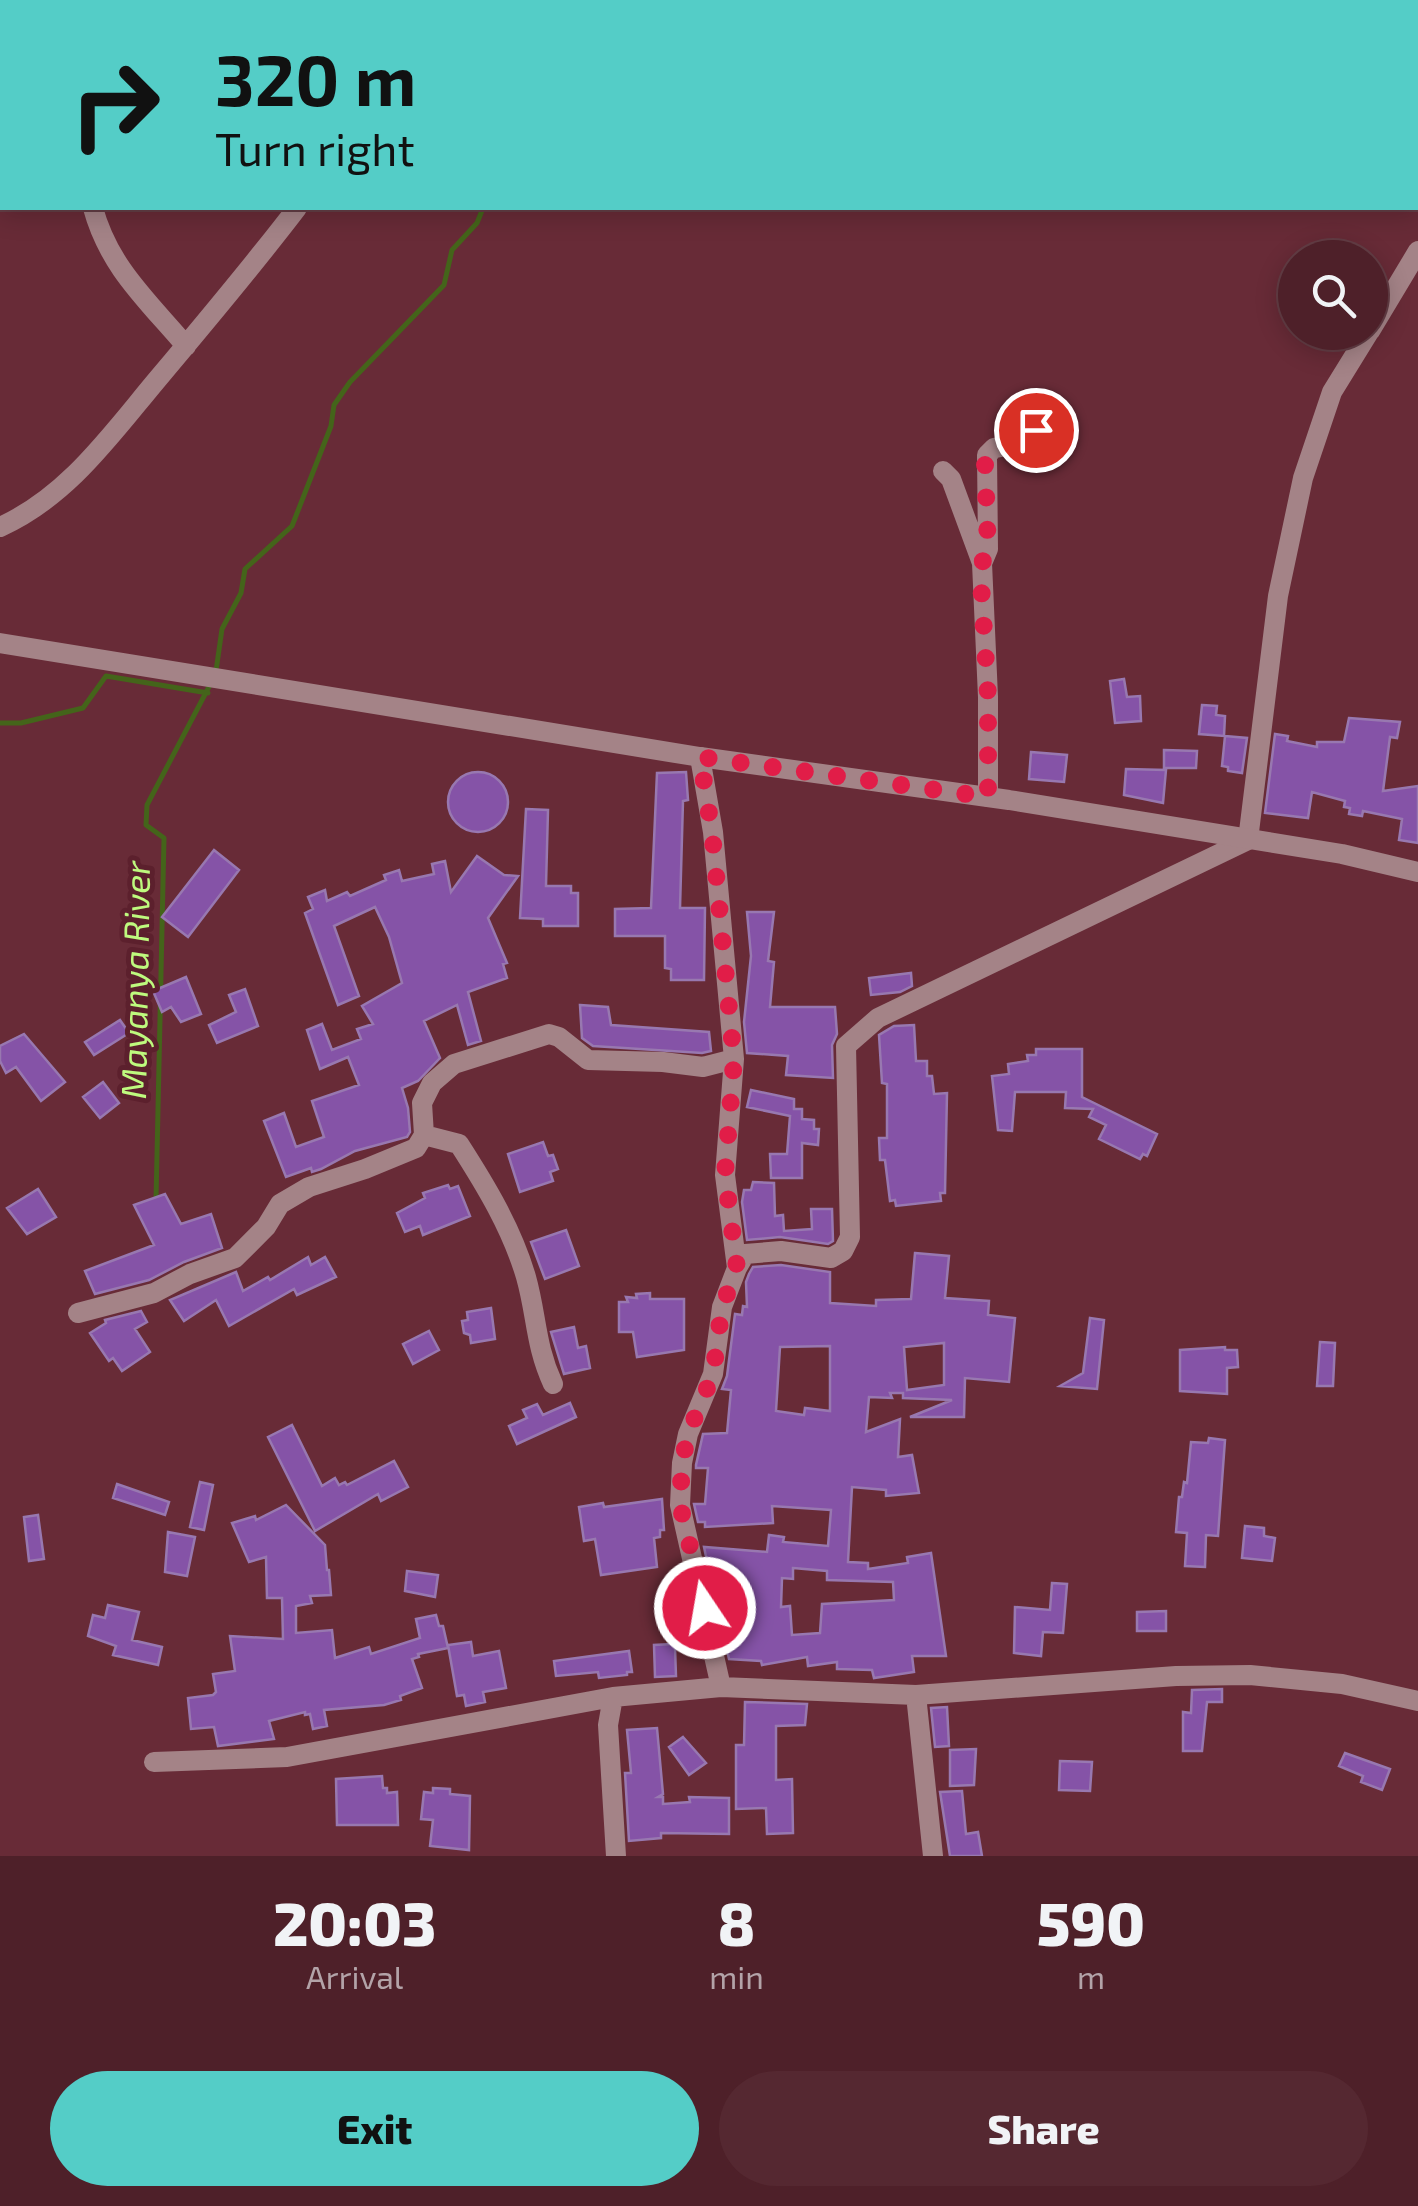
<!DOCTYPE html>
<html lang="en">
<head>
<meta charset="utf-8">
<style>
	body { margin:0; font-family:"Exo 2",sans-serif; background:#552831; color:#f1f3f6; height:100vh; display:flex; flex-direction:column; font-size:38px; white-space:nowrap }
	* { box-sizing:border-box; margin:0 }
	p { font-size:32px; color:#b3a3a8 }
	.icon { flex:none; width:55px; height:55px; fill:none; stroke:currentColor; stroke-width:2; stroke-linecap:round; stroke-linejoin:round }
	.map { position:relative; height:1856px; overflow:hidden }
	.drawer { display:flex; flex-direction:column; background:#4e2029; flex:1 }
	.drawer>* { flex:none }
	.hud { position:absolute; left:0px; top:0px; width:1420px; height:210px; box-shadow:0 5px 25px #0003,0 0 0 2px #653e46; background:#54cdc7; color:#111; overflow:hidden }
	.buttons { position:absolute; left:1278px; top:240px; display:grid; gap:20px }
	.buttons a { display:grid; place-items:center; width:110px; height:110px; border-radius:50%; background:#4e2029; box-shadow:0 5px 25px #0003,0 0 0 2px #653e46; font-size:50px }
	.pin { position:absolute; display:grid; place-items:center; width:85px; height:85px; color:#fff; margin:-42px; border:5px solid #fff; border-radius:50%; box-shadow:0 2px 10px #0007 }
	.me { position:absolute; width:110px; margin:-55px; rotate:348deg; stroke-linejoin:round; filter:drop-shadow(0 0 8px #0008) }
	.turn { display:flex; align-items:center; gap:35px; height:210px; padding:0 50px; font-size:45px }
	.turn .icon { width:130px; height:130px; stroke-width:2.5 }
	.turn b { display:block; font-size:70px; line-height:85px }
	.eta { display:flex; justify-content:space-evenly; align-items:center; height:170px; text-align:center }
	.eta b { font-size:60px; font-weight:800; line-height:70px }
	.action { display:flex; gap:20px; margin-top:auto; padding:20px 50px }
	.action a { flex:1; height:115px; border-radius:60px; background:#54cdc7; color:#111; font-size:40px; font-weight:800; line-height:115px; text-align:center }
	.action a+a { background:#552831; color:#f1f3f6 }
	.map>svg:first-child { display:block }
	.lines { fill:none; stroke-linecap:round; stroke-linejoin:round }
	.stream { stroke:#44641a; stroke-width:5 }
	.building { fill:#8553a7; stroke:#9878b0; stroke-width:2.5; fill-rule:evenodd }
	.minor { stroke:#a48387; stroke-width:20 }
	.tertiary { stroke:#a48387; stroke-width:20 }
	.route { stroke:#e11d48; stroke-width:18; stroke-dasharray:0 32.4 }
	.labels { text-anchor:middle; stroke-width:10; stroke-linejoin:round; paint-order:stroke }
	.water-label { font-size:35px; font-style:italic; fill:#befa7e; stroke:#5c202d }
</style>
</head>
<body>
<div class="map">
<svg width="1418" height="1856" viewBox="0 0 1418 1856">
	<rect width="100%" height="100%" fill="#682b37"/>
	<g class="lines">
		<path class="stream" d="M596 2 597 0
			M216 671 222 629 241 593 245 569 292 526 331 426 334 405 350 382 444 285 452 250 477 223 483 208
			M0 723H21L83 708 106 676 208 693
			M156 1200 164 838 146 825 147 805 212 681"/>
	</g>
	<path class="building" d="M1124 679 1127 697 1140 696 1141 721 1115 723 1110 681Z
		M1202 705 1217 706 1216 715 1225 716 1224 736 1199 734Z
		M1349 718 1400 722 1397 738 1390 737 1383 791 1418 786V843L1399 840 1402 819 1363 811 1362 816 1349 814 1350 808 1344 807 1345 801 1312 792 1308 818 1265 813 1275 734 1288 736 1287 741 1317 747V742H1344Z
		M1225 736 1247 738 1242 773 1228 771V767L1222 766Z
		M1164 750 1197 751 1196 768H1164Z
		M1031 752 1067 755 1064 782 1029 779Z
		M1126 769 1166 770 1163 803 1124 795Z
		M686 772 688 800 683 801 680 908H705L704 980H671V969L665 968V936H615V909L651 908 657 773Z
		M448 802a30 30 0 1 1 60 0a30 30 0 1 1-60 0Z
		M526 809 548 810 546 886H571V893H578V926H543V919L520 918Z
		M214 850 239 870 188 937 162 917Z
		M477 856 504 875 518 876 488 918 507 963 503 964 507 978 468 992 481 1041 468 1045 457 1005 424 1021 440 1058 418 1081 402 1088 408 1108 410 1132 407 1137 355 1151 321 1169 312 1172 311 1168 286 1177 264 1121 284 1113 296 1147 324 1137 312 1101 359 1085 348 1057 320 1069 307 1030 322 1024 332 1050 361 1039 357 1029 373 1024 362 1006 402 983 389 937 375 907 334 926 359 996 338 1005 305 913 313 909 308 897 325 890 327 901 347 892 350 896 386 880 384 875 399 870 402 881 434 874 432 864 445 861 451 892Z
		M747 912H774L768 961 774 962 770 1007H835L837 1034 832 1045 833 1078 786 1075 788 1056 747 1053 744 1022 751 956Z
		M911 973 912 986 900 992 871 995 869 978Z
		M186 977 201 1014 181 1022 171 1007 162 1012 153 991Z
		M245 989 258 1026 217 1043 209 1025 236 1012 229 995Z
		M580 1005 608 1007 611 1025 709 1032 711 1051 702 1053 593 1046 582 1038Z
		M120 1020 129 1033 94 1055 85 1042Z
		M914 1025 916 1061H927V1076H932L934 1094 947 1093 945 1193H940L941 1201 896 1206 895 1200 890 1201 885 1160H880L879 1138H887V1084L882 1083 879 1035 894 1026Z
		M24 1034 65 1082 41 1101 16 1067 6 1073 0 1061V1046Z
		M1036 1049H1082V1097L1157 1134 1147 1156 1143 1154 1140 1159 1099 1139 1106 1125 1089 1117 1093 1109 1065 1108 1066 1092H1015L1012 1131 998 1130 992 1076 1009 1074 1008 1064 1028 1061 1027 1055H1036Z
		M103 1082 119 1103 100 1118 83 1097Z
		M751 1090 794 1099V1109H802V1119L814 1120V1129H819L818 1145 802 1143V1178H771L770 1154H787L790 1116 747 1107Z
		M543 1142 548 1156 553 1155 558 1169 550 1172 553 1181 520 1192 508 1154Z
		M753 1182 774 1183 775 1216 783 1215 784 1231 812 1229 811 1209H832L833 1241 828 1244 780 1237 747 1240 742 1202 744 1190H751Z
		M448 1185 450 1189 458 1186 470 1216 423 1235 420 1226 405 1232 397 1213 425 1198 423 1193Z
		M38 1189 56 1217 27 1234 7 1208Z
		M165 1194 181 1224 211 1214 222 1248 184 1262 149 1280 95 1294 85 1271 154 1245 134 1205Z
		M566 1230 579 1266 545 1279 531 1242Z
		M915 1253 949 1256 945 1298 989 1301 988 1315 1015 1318 1009 1382 965 1378 964 1417H910L952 1400 903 1398V1393H890L892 1398 869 1397 866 1432 900 1419 898 1457 912 1455 919 1493 886 1496V1490L852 1487 848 1562 868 1563V1569L908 1563 907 1557 931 1553 946 1656H912L914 1672 874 1678 872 1670 837 1669V1662L808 1666 807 1657 762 1665 761 1661 729 1659 719 1616 720 1586H712L704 1547 767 1552 769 1535 784 1537 783 1542 828 1546 831 1510 772 1506 773 1523 705 1527V1522H698L694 1504H705L708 1468H696V1465L703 1434 727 1433 731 1390 722 1389 727 1376 735 1314 742 1315 743 1306 747 1307 746 1282 749 1274 753 1267 781 1265 830 1272V1303L876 1306V1300L911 1299ZM944 1343V1385L907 1390 904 1347ZM830 1346V1411L805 1408 804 1415 776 1411 780 1347ZM793 1568 827 1571V1580L893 1582 894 1600 822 1604 820 1633 792 1635 790 1606 781 1607 782 1578 793 1579Z
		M308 1257 311 1265 325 1257 336 1277 297 1295 294 1289 229 1326 216 1300 184 1321 170 1300 236 1272 243 1291 268 1277 270 1280Z
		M650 1293V1299H684V1350L637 1357 633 1332H619V1302H628L626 1297 637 1298 636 1294Z
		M491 1308 495 1339 471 1343 470 1335 464 1333 462 1321 468 1320 467 1312Z
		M141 1311 147 1322 135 1329 150 1352 122 1371 113 1358 109 1361 90 1333 106 1323 105 1320Z
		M1090 1318 1104 1320 1097 1389 1060 1386 1083 1373Z
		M574 1327 578 1348 586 1346 590 1368 564 1374 551 1332Z
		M429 1331 439 1350 413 1364 403 1344Z
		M1320 1342 1335 1343 1333 1386H1317Z
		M1225 1347V1350H1237L1238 1367 1227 1368V1394L1180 1391V1350Z
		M570 1403 576 1417 517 1444 509 1426 527 1418 523 1410 537 1404 543 1415Z
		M292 1425 322 1486 335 1478 339 1485 345 1482 347 1485 394 1461 408 1487 381 1501 378 1494 315 1531 268 1437Z
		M1209 1438 1225 1440 1218 1536 1206 1535 1205 1567 1185 1566 1187 1533 1176 1532 1179 1497H1182L1184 1482 1187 1483 1191 1442 1208 1443Z
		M200 1482 213 1485 204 1530 190 1527Z
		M117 1484 169 1502 165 1515 113 1498Z
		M662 1499 664 1530H660V1537L654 1538 657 1567 601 1575 595 1539 584 1541 579 1507 603 1503 604 1507Z
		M286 1505 325 1545 327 1570H329L331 1595 310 1596 312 1603 296 1606V1633L332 1630 335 1658 369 1647 371 1654 420 1638 416 1619 436 1615 439 1626H443L448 1648 418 1654 419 1657 412 1659 422 1688 400 1696 401 1700 384 1705 324 1710 327 1726 313 1729 310 1714 305 1715V1712L269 1721 274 1739 218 1746 214 1727 191 1729 188 1698 213 1695 216 1692 213 1674 235 1671 230 1636 283 1639 282 1598H267L266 1557 249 1562 232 1523 255 1516 256 1520Z
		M38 1515 44 1559 29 1561 24 1517Z
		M1245 1526 1264 1528V1536L1275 1538 1272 1561 1242 1558Z
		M168 1532 195 1537 187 1576 165 1572Z
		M407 1571 438 1575 435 1597 405 1591Z
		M1052 1583 1067 1584 1063 1633 1043 1632 1041 1656 1014 1653 1015 1607 1050 1610Z
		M684 1587 690 1646 675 1647 676 1676 655 1677 654 1645 672 1644 669 1588Z
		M108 1605 139 1612 132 1640 162 1647 158 1665 113 1655 116 1646 88 1636 93 1615 105 1618Z
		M1166 1611V1631H1137V1612Z
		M471 1642 473 1656 499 1651 506 1688 483 1692 485 1702 466 1706 464 1695 457 1696 448 1645Z
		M629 1651 632 1672H627V1675L599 1678 598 1672 556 1676 554 1661Z
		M1222 1689V1702H1207L1202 1751H1183V1712L1191 1713 1192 1690Z
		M745 1702 807 1704 805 1725 776 1726V1780L792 1779 793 1833 767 1834 766 1808 736 1809V1745H744Z
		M947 1707 949 1746 935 1747 931 1708Z
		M657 1728 663 1794 658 1797H663V1804L690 1802 689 1797 729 1798V1834L661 1833V1838L629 1841 625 1773H631L627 1730Z
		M683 1737 706 1763 689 1775 669 1747Z
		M976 1749 974 1785 950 1786V1750Z
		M1345 1753 1390 1769 1382 1790 1361 1782 1363 1776 1339 1766Z
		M1060 1761 1092 1762 1090 1791 1059 1790Z
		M382 1776 383 1788H387V1793L397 1792 398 1825H337L336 1779Z
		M433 1788 450 1789V1794L470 1796 469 1850 430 1846 433 1820 421 1819 424 1792 433 1793Z
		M962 1791 966 1834 978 1832 982 1856H950L940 1792Z"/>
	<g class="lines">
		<path class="minor" d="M457 2 459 0
			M93 208C109 267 147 300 186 346
			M1370 331 1418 251
			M943 471 951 479 982 563 988 697V797
			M0 527C67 497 110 436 156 381 204 324 252 267 297 208
			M983 561 988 549 987 455 994 448 1035 442 1036 429
			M700 757 713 832 734 1059 725 1175 737 1268 722 1307 713 1374 688 1434 682 1463 680 1505 721 1687
			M424 1135 459 1144C486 1186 512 1229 526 1277 537 1316 535 1345 553 1384
			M737 1268 745 1254 781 1251 831 1258 843 1251 850 1237 846 1046 878 1018 1248 840 1278 596 1303 478 1332 392 1369 332
			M78 1313 154 1293 190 1274 235 1258 266 1227 280 1204 309 1187 365 1169 416 1148 424 1135 422 1103 432 1083 454 1064 549 1034 559 1037 588 1060 663 1062 703 1067 734 1059
			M916 1695 933 1856
			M613 1697 608 1725 616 1856
			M154 1762 287 1757 613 1697 721 1687 916 1695 1176 1676 1250 1675 1342 1684 1418 1701"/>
		<path class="tertiary" d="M0 643 700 757 1009 800 1342 854 1418 872"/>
	</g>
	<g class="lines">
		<path class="route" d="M705 1608 680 1505 682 1463 688 1434 713 1374 722 1307 737 1268 725 1174 734 1060 712 832 700 757 988 797V696L981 582 982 563 988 549 985 464C990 439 1016 447 1035 442L1036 430"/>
	</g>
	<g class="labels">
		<g class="water-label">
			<text transform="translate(136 980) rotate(-89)" y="12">Mayanya River</text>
		</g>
	</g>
</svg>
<div class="buttons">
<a><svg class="icon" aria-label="search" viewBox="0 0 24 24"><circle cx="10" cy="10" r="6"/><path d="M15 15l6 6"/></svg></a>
</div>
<div class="pin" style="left:1036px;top:430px;background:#d93025"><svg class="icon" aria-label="arrive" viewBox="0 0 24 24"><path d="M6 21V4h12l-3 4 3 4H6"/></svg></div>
<svg class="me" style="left:705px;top:1608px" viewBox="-20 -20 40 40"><circle r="17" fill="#e11d48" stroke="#fff" stroke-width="3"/><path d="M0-11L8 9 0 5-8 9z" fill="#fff"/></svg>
<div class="hud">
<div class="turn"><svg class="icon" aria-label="right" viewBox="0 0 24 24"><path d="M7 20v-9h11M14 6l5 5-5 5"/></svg><div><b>320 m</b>Turn right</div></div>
</div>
</div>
<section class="drawer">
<div class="eta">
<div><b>20:03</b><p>Arrival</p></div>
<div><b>8</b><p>min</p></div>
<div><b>590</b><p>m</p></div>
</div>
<div class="action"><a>Exit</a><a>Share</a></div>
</section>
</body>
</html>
